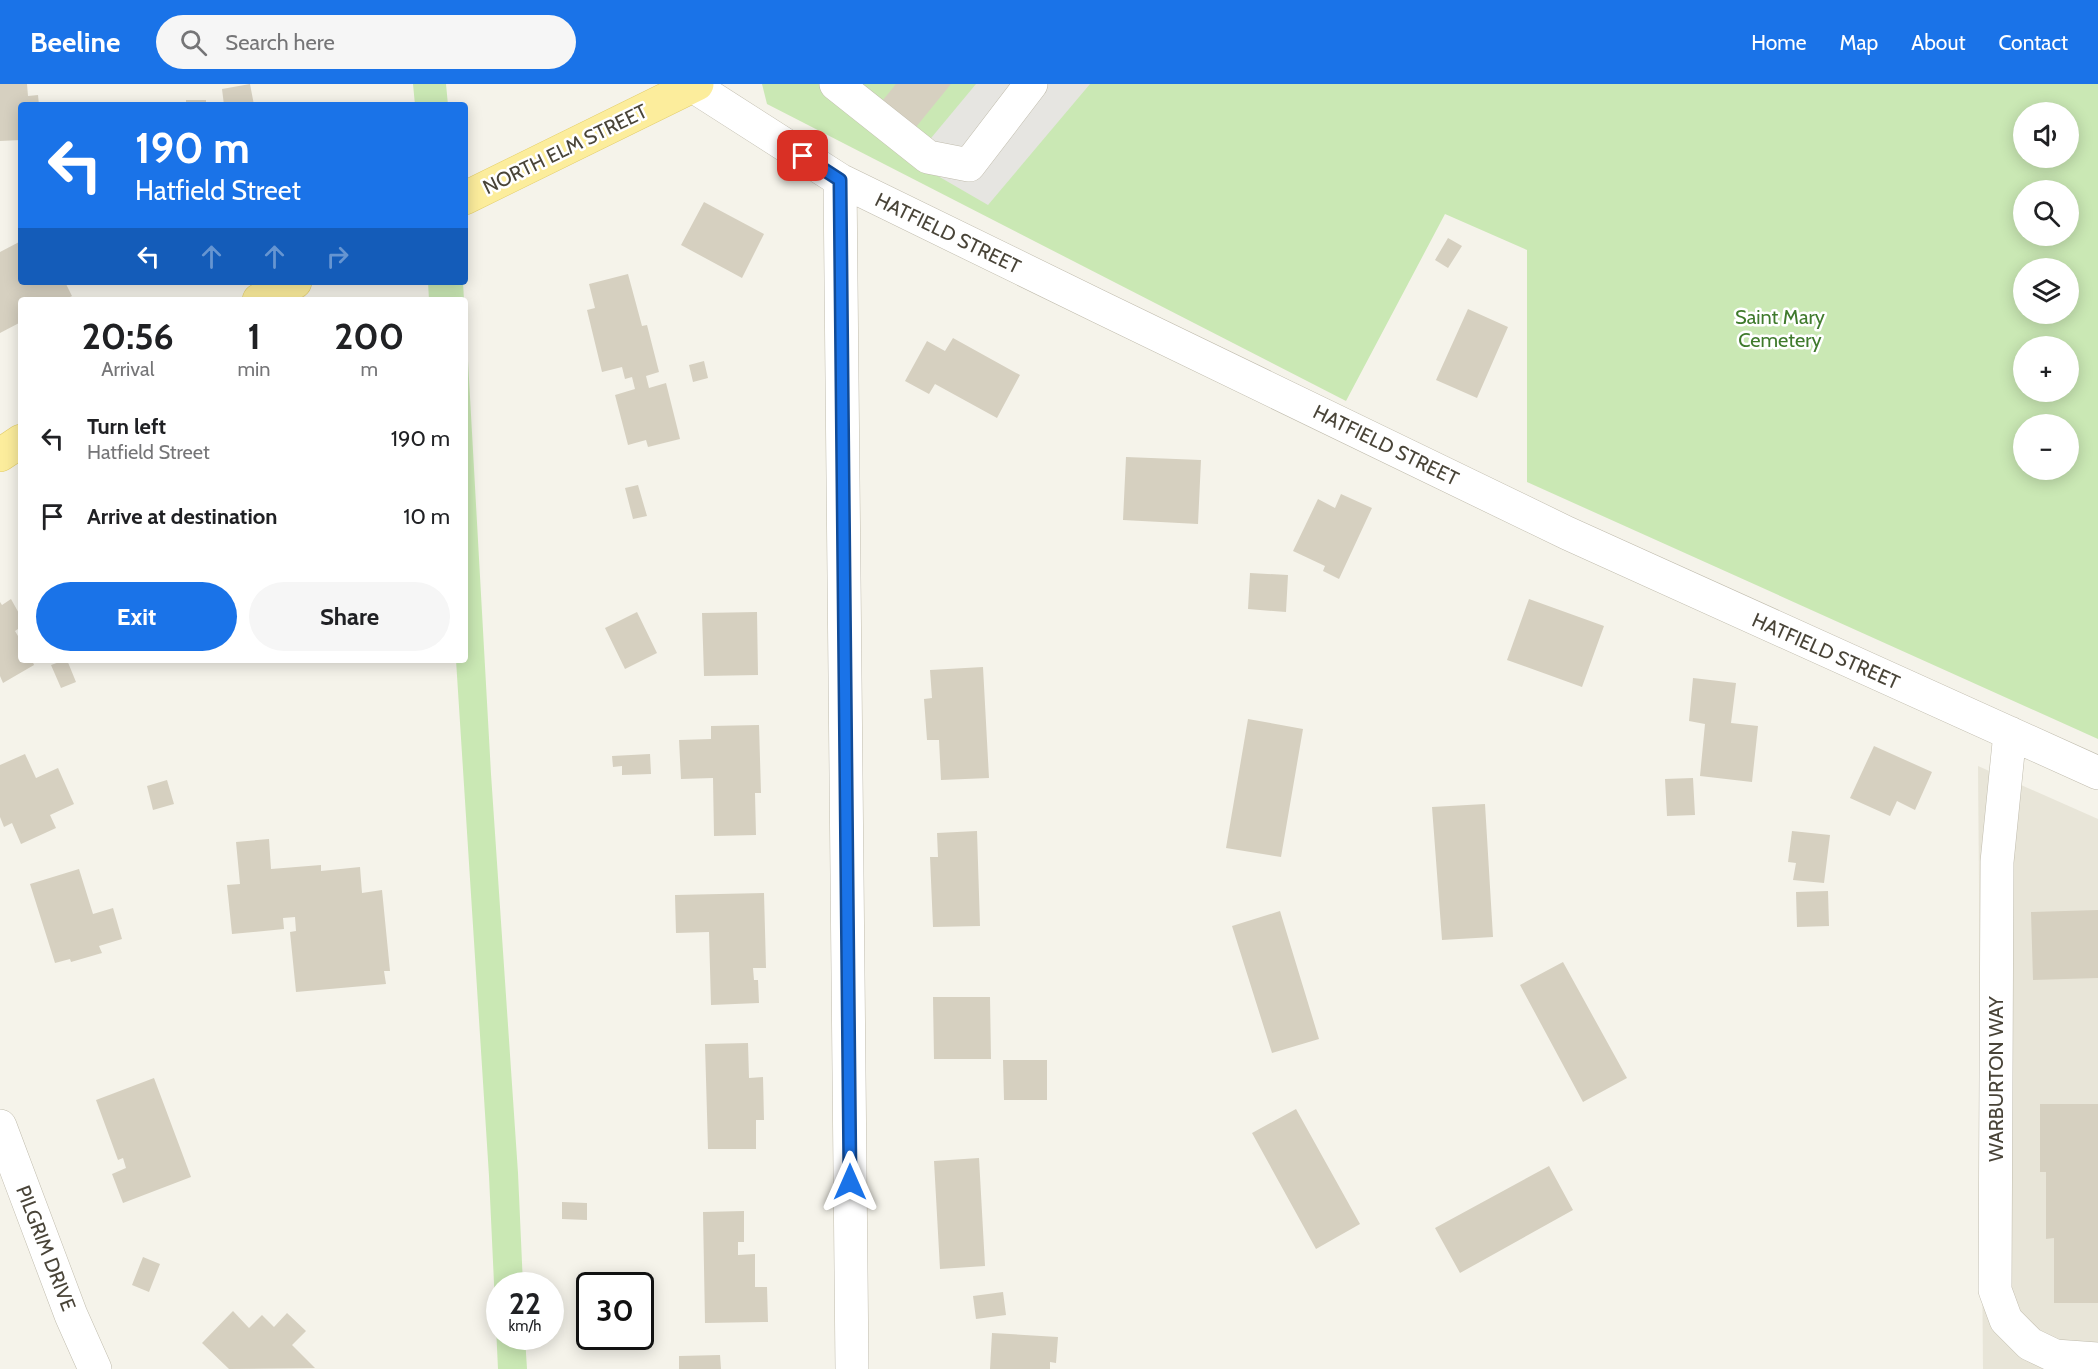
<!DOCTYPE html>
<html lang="en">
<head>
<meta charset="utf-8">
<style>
	body { margin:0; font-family:Cabin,sans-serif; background:#f6f6f6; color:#202124; height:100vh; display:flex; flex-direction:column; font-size:22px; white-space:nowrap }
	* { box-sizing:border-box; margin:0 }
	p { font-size:20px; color:#757577 }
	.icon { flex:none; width:33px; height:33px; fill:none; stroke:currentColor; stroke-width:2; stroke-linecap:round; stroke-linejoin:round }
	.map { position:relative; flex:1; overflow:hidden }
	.details { position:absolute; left:18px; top:213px; width:450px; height:366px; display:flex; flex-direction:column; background:#fff; border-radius:6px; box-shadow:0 3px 15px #0003 }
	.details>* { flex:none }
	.hud { position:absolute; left:18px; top:18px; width:450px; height:183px; border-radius:6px; box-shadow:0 3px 15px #0003; background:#1a73e8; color:#fff; overflow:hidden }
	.tools { position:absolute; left:2013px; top:18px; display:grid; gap:12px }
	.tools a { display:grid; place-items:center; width:66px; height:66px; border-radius:50%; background:#fff; box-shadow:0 3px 15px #0003; font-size:30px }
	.speed { position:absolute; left:486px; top:1188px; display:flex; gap:12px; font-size:30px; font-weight:700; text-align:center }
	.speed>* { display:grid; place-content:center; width:78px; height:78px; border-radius:50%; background:#fff; box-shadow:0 3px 15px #0003; line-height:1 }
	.speed small { font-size:15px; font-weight:400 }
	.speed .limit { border:3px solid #111; border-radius:9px; background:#fff; color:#111 }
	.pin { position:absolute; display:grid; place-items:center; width:51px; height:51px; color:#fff; margin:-26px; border-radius:12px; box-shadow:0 3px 9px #0006 }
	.me { position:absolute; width:66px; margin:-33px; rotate:0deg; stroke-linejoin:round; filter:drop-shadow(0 0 4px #0008) }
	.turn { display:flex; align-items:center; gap:21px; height:126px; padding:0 18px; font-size:27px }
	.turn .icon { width:78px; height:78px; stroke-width:2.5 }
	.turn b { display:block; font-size:42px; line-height:51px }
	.lanes { display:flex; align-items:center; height:57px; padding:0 18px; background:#0003; justify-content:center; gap:30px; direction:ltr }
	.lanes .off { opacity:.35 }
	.eta { display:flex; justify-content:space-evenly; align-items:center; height:102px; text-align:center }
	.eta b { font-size:36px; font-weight:800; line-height:42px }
	.cta { display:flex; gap:12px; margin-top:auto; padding:12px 18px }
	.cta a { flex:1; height:69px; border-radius:36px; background:#1a73e8; color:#fff; font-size:24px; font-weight:800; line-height:69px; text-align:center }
	.cta a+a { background:#f6f6f6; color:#202124 }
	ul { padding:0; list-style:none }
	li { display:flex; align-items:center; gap:18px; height:78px; padding:0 18px }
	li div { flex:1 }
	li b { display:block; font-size:22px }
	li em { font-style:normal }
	header { display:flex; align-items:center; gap:36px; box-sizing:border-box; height:84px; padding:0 30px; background:#1a73e8; color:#fff }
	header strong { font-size:28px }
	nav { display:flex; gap:33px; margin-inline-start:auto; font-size:21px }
	.search { width:420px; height:54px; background:#f6f6f6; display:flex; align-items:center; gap:15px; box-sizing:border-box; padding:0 21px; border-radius:33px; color:#757577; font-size:22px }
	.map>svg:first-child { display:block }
	.residential { fill:#e8e5d8 }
	.green { fill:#cae8b4; fill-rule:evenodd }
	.parking { fill:#e6e5e1 }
	.building { fill:#d6d0c0 }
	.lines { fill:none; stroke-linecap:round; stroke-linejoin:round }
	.minor-casing { stroke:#c0bcad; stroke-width:34 }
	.major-casing { stroke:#e2cd6b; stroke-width:34 }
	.minor { stroke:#fff; stroke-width:33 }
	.major { stroke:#fced9c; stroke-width:33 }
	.route-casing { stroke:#114b97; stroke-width:15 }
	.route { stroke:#1a73e8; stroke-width:10 }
	.labels { text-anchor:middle; stroke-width:5; stroke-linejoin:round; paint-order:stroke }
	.street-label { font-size:20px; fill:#494438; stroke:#fff }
	.park-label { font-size:20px; fill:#3f7a2c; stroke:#fff }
</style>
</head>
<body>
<header>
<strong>Beeline</strong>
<div class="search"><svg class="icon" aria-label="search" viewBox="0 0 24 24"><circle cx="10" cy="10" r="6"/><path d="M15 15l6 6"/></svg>Search here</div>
<nav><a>Home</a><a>Map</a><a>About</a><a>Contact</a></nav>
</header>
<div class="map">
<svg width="2098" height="1285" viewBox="0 0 2098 1285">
	<rect width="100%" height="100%" fill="#f5f3ea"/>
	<path class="residential" d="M1978 682 2098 735V1285H1983Z"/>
	<path class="green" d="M413 0H446L448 21H415Z
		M762 0H2098V655L1527 398V166L1445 130 1346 317 767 20ZM2024 28H2068V74H2024ZM2024 106H2068V152H2024ZM2024 184H2068V230H2024ZM2024 262H2068V308H2024ZM2024 340H2068V386H2024Z
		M428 198H463L464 216H429Z
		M465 223 491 690 518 1089 523 1201 500 1202V1252L525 1253 527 1285H498L489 1092 456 576H465Z"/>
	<path class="parking" d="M976 0H1090L988 121 912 77Z"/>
	<path class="building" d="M0 0H27L28 12 38 11 39 21H21V56L0 57Z
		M250 0 254 21H224L222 5Z
		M896 0H951L916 43 883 16Z
		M186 16H206V21H186Z
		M704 118 764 150 742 194 681 161Z
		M1448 154 1462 162 1448 184 1435 176Z
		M21 157V198H65L72 212 64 216H21V238L0 249V168Z
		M628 190 642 242 647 241 659 288 646 292 649 304 666 299 680 355 648 363 646 356 628 361 615 311 635 305 632 293 625 295 622 283 602 288 587 226 595 224 589 200Z
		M1468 225 1508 243 1477 314 1436 296Z
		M953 254 1020 291 997 334 935 300 929 310 905 297 927 257 945 267Z
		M704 277 708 294 693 298 689 281Z
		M1126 373 1201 376 1198 440 1123 436Z
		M638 401 647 432 633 435 625 404Z
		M1341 410 1372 424 1339 495 1323 487 1325 482 1293 467 1318 415 1335 424Z
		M1250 489 1288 491 1286 528 1248 525Z
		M11 515 21 533V543L15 547 21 557V576H32L34 581 3 599 0 592V518L2 521Z
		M1529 515 1604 542 1582 603 1507 576Z
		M637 528 657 569 625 585 605 544Z
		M757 528 758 591 704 592 702 529Z
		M65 576H67L76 598 61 604 51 581Z
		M983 583 989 694 941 696 939 656H927L924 615 932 614 930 586Z
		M1693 594 1736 599 1731 639 1758 642 1752 698 1700 692 1705 640 1689 637Z
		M1248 635 1303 645 1281 773 1226 764Z
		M759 641 761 709H755L756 751 714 752 713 694 681 695 679 656 711 655V642Z
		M1874 662 1932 688 1915 726 1897 717 1890 732 1850 714Z
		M25 670 36 694 58 684 74 720 50 731 56 744 21 760 12 739 4 743 0 733V681Z
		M650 670 651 690 622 691V682L613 683 612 672Z
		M1693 694 1695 731 1667 732 1665 695Z
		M167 696 174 720 153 726 147 702Z
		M1485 720 1493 853 1442 856 1432 723Z
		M977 747 980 842 933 843 930 773H938L937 749Z
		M1792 747 1830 751 1824 799 1793 796 1796 779 1788 778Z
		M269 755 271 785 321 781V787L360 783 362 809 382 806 390 887H384L386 900 296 908 290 848 296 847 295 833 283 834 284 845 232 850 227 801 240 800 236 758Z
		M79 785 93 830 113 824 122 855 99 862 102 869 71 878 70 875 55 879 30 800Z
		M1828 807 1829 842 1797 843 1796 808Z
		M764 809 766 884H753L754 896H758L759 919 711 921 709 848 676 849 675 811Z
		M2098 826V894L2033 896 2031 828Z
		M1280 827 1319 955 1272 969 1232 842Z
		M1563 878 1627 994 1583 1018 1520 901Z
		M933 913H990L991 975H934Z
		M748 959 749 994 763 993 764 1036H756V1065H708L705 960Z
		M1003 976H1047V1016H1004Z
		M154 994 191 1093 123 1119 112 1090 126 1084 123 1074 118 1076 96 1016Z
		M2040 1020H2098V1219H2054V1154L2046 1155V1088H2040Z
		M1296 1025 1360 1140 1316 1165 1252 1049Z
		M979 1074 985 1182 940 1185 934 1077Z
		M1549 1082 1573 1126 1460 1189 1435 1144Z
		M562 1118 587 1119V1136L562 1135Z
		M744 1127V1158H738V1171L755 1170V1203H767L768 1238 705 1239 703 1128Z
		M143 1173 160 1180 149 1208 132 1201Z
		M1003 1208 1006 1231 976 1235 973 1212Z
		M233 1227 249 1244 262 1231 274 1243 287 1229 306 1247 292 1261 315 1284 229 1285 202 1259Z
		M992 1249 1058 1253 1056 1279 1050 1278V1285H990Z
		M720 1271 721 1285H679V1272Z"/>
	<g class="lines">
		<defs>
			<path id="minor" d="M690 0 840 96 1100 223 1567 449 2098 689
				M836 0 928 73 969 81 1031 0
				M840 96 852 1285
				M2010 649 1997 778 1995 1206 2006 1236 2030 1260 2055 1272 2098 1275
				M0 1042 71 1231 95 1285"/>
			<path id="major" d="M465 114 697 0
				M259 216 295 198
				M0 371 21 357"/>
		</defs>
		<use href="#minor" class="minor-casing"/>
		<use href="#major" class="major-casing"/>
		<use href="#minor" class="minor"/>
		<use href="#major" class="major"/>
	</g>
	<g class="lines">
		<defs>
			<path id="route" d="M803 72 840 96 850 1098"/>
		</defs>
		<use href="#route" class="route-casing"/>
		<use href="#route" class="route"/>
	</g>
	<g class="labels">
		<g class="street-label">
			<text transform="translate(565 65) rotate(-26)" y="7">NORTH ELM STREET</text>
			<text transform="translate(948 149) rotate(26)" y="7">HATFIELD STREET</text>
			<text transform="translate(1386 361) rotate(26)" y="7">HATFIELD STREET</text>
			<text transform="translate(1826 567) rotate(24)" y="7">HATFIELD STREET</text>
			<text transform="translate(1996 995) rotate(-90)" y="7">WARBURTON WAY</text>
			<text transform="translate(46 1164) rotate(69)" y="7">PILGRIM DRIVE</text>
		</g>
		<g class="park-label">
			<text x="1780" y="240">Saint Mary<tspan x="1780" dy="23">Cemetery</tspan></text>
		</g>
	</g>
</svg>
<div class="tools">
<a><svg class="icon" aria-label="sound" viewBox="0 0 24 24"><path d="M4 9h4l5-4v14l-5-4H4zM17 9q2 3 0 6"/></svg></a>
<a><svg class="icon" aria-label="search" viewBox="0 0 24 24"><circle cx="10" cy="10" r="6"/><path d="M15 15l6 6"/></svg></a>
<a><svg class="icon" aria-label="layers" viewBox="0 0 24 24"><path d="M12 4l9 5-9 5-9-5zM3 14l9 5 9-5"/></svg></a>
<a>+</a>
<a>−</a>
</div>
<div class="speed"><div>22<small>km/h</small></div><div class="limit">30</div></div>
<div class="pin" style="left:803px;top:72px;background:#d93025"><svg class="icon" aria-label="arrive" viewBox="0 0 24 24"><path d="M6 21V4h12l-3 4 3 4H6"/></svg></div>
<svg class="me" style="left:850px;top:1098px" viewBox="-20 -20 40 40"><path d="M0-17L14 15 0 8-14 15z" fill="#1a73e8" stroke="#fff" stroke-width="4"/></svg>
<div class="hud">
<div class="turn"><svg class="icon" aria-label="left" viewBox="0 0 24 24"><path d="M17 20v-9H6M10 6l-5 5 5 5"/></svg><div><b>190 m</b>Hatfield Street</div></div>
<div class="lanes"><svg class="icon" aria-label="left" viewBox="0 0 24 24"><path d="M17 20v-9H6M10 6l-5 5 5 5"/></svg><svg class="icon off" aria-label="ahead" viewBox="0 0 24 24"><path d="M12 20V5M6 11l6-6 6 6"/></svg><svg class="icon off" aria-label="ahead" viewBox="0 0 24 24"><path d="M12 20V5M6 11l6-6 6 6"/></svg><svg class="icon off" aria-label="right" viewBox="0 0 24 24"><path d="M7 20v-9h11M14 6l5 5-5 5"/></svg></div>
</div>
<section class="details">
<div class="eta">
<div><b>20:56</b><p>Arrival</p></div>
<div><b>1</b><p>min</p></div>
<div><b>200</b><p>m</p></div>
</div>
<ul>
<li><svg class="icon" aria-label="left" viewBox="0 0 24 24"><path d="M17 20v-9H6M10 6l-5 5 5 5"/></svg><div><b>Turn left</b><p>Hatfield Street</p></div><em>190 m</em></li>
<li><svg class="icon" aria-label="arrive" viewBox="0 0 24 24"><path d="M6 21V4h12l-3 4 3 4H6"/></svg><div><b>Arrive at destination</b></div><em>10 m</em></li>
</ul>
<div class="cta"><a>Exit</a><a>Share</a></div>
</section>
</div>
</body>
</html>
